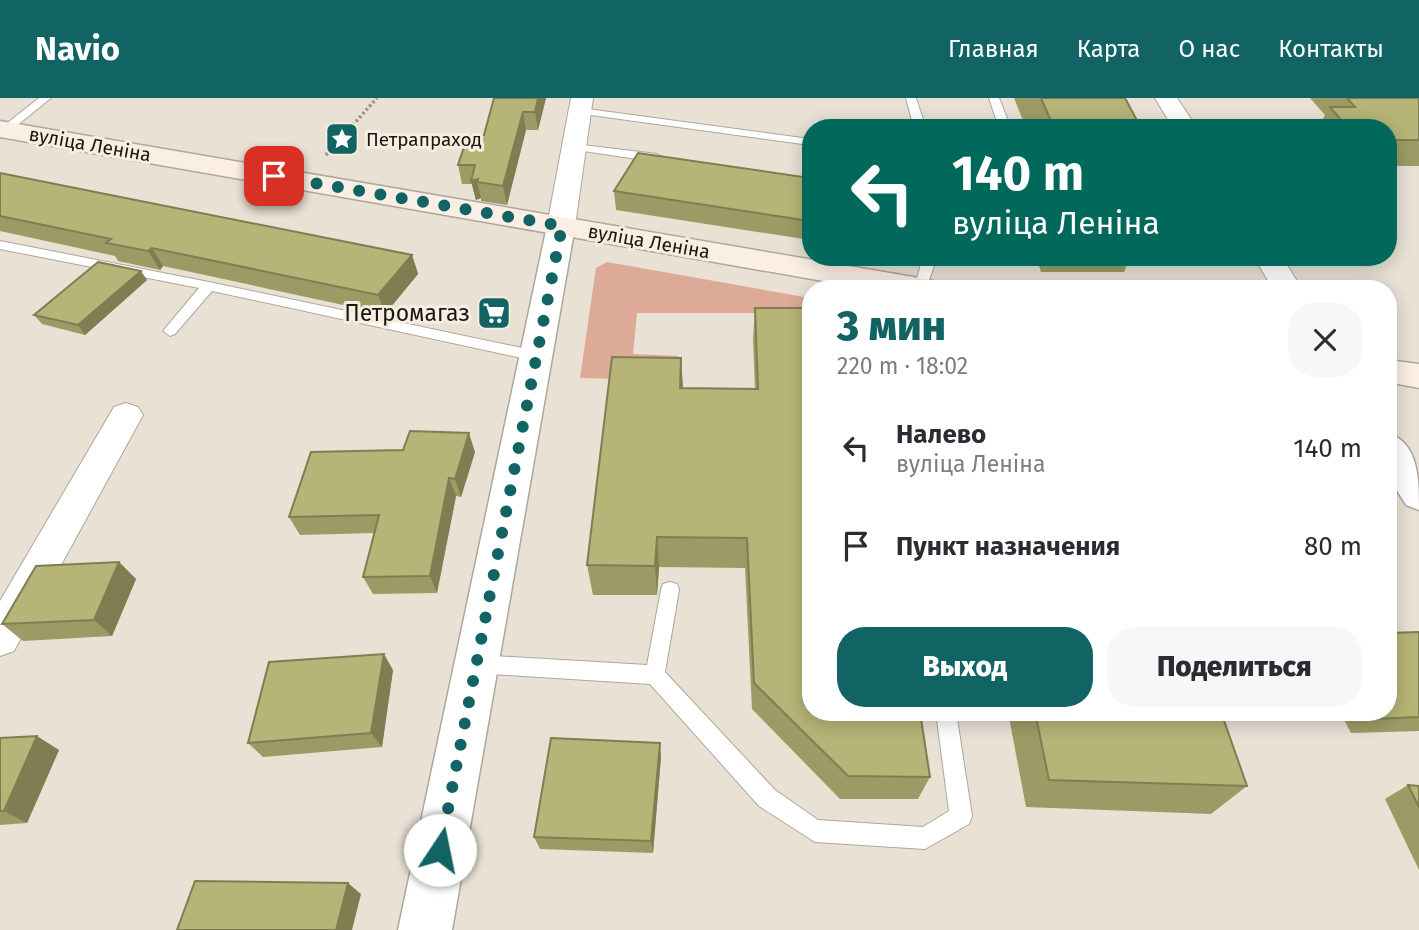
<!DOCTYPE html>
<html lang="ru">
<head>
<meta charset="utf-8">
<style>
	body { margin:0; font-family:"Fira Sans",sans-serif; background:#f7f7f7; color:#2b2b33; height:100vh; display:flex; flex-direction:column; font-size:26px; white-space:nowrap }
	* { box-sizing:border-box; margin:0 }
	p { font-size:23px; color:#7c7c81 }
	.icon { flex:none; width:38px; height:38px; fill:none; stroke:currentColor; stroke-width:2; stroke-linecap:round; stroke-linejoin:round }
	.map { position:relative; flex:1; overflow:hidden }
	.panel { position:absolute; left:802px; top:182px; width:595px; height:441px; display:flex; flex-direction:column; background:#fff; border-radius:28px; box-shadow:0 4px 18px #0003 }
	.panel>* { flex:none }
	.banner { position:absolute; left:802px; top:21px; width:595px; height:147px; border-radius:28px; box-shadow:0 4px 18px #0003; background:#00695c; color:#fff; overflow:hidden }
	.pin { position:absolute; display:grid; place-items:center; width:60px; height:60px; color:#fff; margin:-30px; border-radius:14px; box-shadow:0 4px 10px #0006 }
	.me { position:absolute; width:77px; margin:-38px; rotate:11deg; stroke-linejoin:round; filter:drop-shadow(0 0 5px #0008) }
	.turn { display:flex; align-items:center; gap:24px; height:147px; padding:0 35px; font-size:32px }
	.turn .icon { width:91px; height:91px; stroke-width:2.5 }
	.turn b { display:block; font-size:49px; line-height:60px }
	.round { display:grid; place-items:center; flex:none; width:74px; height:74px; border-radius:28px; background:#f7f7f7 }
	.summary { display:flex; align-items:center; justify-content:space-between; height:119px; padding:0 35px }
	h1 { font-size:42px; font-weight:800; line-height:52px; color:#126364 }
	.cta { display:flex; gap:14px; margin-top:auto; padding:14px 35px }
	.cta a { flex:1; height:80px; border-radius:28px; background:#126364; color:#fff; font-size:28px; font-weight:800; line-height:80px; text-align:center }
	.cta a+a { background:#f7f7f7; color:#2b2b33 }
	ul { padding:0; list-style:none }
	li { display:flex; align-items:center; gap:21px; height:98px; padding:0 35px }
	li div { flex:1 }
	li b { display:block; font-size:26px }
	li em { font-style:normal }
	header { display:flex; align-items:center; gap:42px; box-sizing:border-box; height:98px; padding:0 35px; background:#126364; color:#fff }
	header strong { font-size:33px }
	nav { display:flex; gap:38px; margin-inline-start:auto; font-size:24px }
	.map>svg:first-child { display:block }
	.green { fill:#ddaa98 }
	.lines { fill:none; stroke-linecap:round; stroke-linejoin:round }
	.service-casing { stroke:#aea79b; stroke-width:2 }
	.minor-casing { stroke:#aea79b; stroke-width:2 }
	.tertiary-casing { stroke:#aea79b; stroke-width:3 }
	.secondary-casing { stroke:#aea79b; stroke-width:3 }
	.path { stroke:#99948a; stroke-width:3.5; stroke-dasharray:2.5 2.5; stroke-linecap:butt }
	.service { fill:#fff; fill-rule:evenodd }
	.minor { fill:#fff; fill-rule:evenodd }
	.tertiary { fill:#fff; fill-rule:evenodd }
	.secondary { fill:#fbeee4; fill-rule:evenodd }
	.wall { fill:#9d9b65 }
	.shaded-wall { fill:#7f7e53 }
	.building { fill:#b6b476; stroke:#7f7e53; stroke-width:2 }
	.route { stroke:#126364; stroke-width:12; stroke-dasharray:0 21.6 }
	.labels { text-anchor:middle; stroke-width:6; stroke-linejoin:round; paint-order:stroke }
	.far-poi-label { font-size:19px; fill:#191612; stroke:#f5eee1; text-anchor:start }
	.far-street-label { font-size:19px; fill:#191612; stroke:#f5eee1 }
	.poi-label { font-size:23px; fill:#191612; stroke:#f5eee1; text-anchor:end }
</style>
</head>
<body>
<header>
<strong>Navio</strong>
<nav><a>Главная</a><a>Карта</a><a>О нас</a><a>Контакты</a></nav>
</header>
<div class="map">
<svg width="1419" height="832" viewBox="0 0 1419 832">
	<rect width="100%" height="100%" fill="#e8e1d4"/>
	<path class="green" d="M607 164 810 200V215H637L633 256 678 258 679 282 580 280 596 170Z"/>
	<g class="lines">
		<defs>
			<path id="service" d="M39 0H51L9 34H1V30Z
				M906 0H916L926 30H914Z
				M989 0H999L1011 30H999Z
				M580 10 810 41V47L576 15 574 13Z
				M574 46 657 56 663 60 657 64 570 51 568 49Z
				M0 143 209 184 536 253 543 258 536 263 212 193 175 236 170 238 163 233 199 190 0 151Z
				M923 159H937L926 191H914Z
				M670 484 677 486 679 492 665 574 775 692 818 722 923 729 949 713 936 614H956L972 718 969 726 925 751 815 744 759 708 650 586 476 575 469 572 466 566 469 560 476 557 647 567 661 492 663 486Z"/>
			<path id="minor" d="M571 0H593L575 128 571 134 561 136 551 134 547 128Z
				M1155 0H1177L1197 30H1173Z
				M1254 159H1282L1302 191H1273Z
				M126 305 138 309 143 317 14 553 0 558V503L114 309Z"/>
			<path id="tertiary" d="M561 119 571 122 575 128 452 832H398L547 128 551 122Z
				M1388 335C1419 345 1419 382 1419 412L1406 407 1388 378Z"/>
			<path id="secondary" d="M0 23 925 181 936 184 940 191H869L0 39Z
				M1388 262 1419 266V290L1388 284Z"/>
		</defs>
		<use href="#service" class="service-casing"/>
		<use href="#minor" class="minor-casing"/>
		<use href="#tertiary" class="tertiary-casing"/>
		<use href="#secondary" class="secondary-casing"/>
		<path class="path" d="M326 57 377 0"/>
		<use href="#service" class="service"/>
		<use href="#minor" class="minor"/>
		<use href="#tertiary" class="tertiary"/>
		<use href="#secondary" class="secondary"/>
	</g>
	<path class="wall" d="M494 0H546L538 32H526L507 107 481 103V100L476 102 472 86H462L458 67 484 37Z
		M1014 0H1125L1141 30H1026Z
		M1310 0H1419V68H1388V30H1318L1325 17Z
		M0 75 412 157 418 176 385 216 163 168 160 172 118 163 115 158 0 133Z
		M810 80V142L616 112 614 93Z
		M1036 159H1158L1155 165H1128L1124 174H1041Z
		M147 182 85 237 42 226 34 217Z
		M755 210 810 614 930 679 918 701H840L752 611 745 470 659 469 657 497H593L587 467 681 260 683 290 755 291 753 242Z
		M475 354 461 399 456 398 437 495 373 496 363 479 374 435 300 437 289 419Z
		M119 464 136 481 112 538 23 543 2 526Z
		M1419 534V633L1351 635 1340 614H1388Z
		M393 572 382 649 263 659 248 645Z
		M1008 614H1221L1247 688 1211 716 1026 709Z
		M0 640 59 652 27 725 0 727Z
		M661 659 653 755 540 751 534 739Z
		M1408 687 1419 688V772L1385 701Z"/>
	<path class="shaded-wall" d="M538 0H546L538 32 535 14Z
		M523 14 526 32 507 107 503 88Z
		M478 81 477 84 481 100 476 102 471 83Z
		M152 150 163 168 160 172 148 153Z
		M412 157 418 176 385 216 378 197Z
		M141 173 147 182 85 237 78 227Z
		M681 260 683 292 680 290Z
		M469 335 475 354 461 399 455 381Z
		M449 380 456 398 437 495 430 478Z
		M657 439 659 469 657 497 655 468Z
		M119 464 136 481 112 538 94 522Z
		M384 556 393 572 382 649 371 635Z
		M37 638 59 652 27 725 4 713Z
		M660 645 661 659 653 755 651 743Z
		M348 785 361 796 352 832H336Z"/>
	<path class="building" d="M494 0H538L535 14H523L503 88 477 84 478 81 471 83 475 67H458L468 37H484Z
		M1041 0H1125L1141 30H1054Z
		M1347 0H1419V42H1388V30H1348L1330 9H1355Z
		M638 55 810 80V123L614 93Z
		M0 75 412 157 378 197 152 150 148 153 106 145 111 141 0 118Z
		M98 164 141 173 78 227 34 217Z
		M755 210H810V614H920L930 679 848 678 754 585 747 440 657 439 655 468 587 467 612 259 681 260 680 290 758 291Z
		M410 333 469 335 455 381 449 380 430 478 363 479 379 417 289 419 311 354 403 352Z
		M119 464 94 522 2 526 36 468Z
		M1419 534V619L1372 621 1368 614H1388V535Z
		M384 556 371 635 248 645 269 564Z
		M1035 614H1221L1247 688 1049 682Z
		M37 638 4 713H0V640Z
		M551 640 660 645 651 743 534 739Z
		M1408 687 1419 688V709Z
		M195 783 348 785 336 832H177Z"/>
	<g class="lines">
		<path class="route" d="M274 78 562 128 440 752"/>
	</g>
	<defs>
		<symbol id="sight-square" viewBox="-11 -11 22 22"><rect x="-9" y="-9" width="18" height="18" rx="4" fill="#126364" stroke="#f5eee1"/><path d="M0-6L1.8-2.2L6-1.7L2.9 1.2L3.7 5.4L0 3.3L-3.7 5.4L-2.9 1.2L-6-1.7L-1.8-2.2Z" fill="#fff"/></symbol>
		<symbol id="supermarket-square" viewBox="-11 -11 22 22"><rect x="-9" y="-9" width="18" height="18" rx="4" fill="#126364" stroke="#f5eee1"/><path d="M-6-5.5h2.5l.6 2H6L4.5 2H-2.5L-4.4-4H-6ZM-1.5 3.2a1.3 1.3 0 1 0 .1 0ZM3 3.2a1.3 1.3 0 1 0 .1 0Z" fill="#fff"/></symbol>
	</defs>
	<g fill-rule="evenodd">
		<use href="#sight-square" x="323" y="22" width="38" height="38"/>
		<use href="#supermarket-square" x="475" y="196" width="38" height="38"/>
	</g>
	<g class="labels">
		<g class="far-poi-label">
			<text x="366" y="48">Петрапраход</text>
		</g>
		<g class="far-street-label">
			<text transform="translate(90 46) rotate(10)" y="7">вуліца Леніна</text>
			<text transform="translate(649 143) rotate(10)" y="7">вуліца Леніна</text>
		</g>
		<g class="poi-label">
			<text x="470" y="223">Петромагаз</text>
		</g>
	</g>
</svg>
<div class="pin" style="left:274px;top:78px;background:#d93025"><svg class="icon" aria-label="arrive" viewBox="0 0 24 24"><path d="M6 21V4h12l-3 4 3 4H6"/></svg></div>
<svg class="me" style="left:440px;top:752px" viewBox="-20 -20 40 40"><circle r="19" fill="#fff"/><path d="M0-13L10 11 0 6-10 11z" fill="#126364"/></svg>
<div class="banner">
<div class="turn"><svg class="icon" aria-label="left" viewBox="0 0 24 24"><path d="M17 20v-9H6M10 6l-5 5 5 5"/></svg><div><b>140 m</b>вуліца Леніна</div></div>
</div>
<section class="panel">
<div class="summary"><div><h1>3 мин</h1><p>220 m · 18:02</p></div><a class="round"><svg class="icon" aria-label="close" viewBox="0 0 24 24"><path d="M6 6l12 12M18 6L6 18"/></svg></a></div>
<ul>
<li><svg class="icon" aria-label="left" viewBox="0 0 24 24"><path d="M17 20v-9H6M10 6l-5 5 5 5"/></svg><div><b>Налево</b><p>вуліца Леніна</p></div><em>140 m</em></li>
<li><svg class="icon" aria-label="arrive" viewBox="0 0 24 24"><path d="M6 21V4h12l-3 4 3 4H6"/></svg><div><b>Пункт назначения</b></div><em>80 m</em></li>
</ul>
<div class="cta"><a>Выход</a><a>Поделиться</a></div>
</section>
</div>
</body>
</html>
